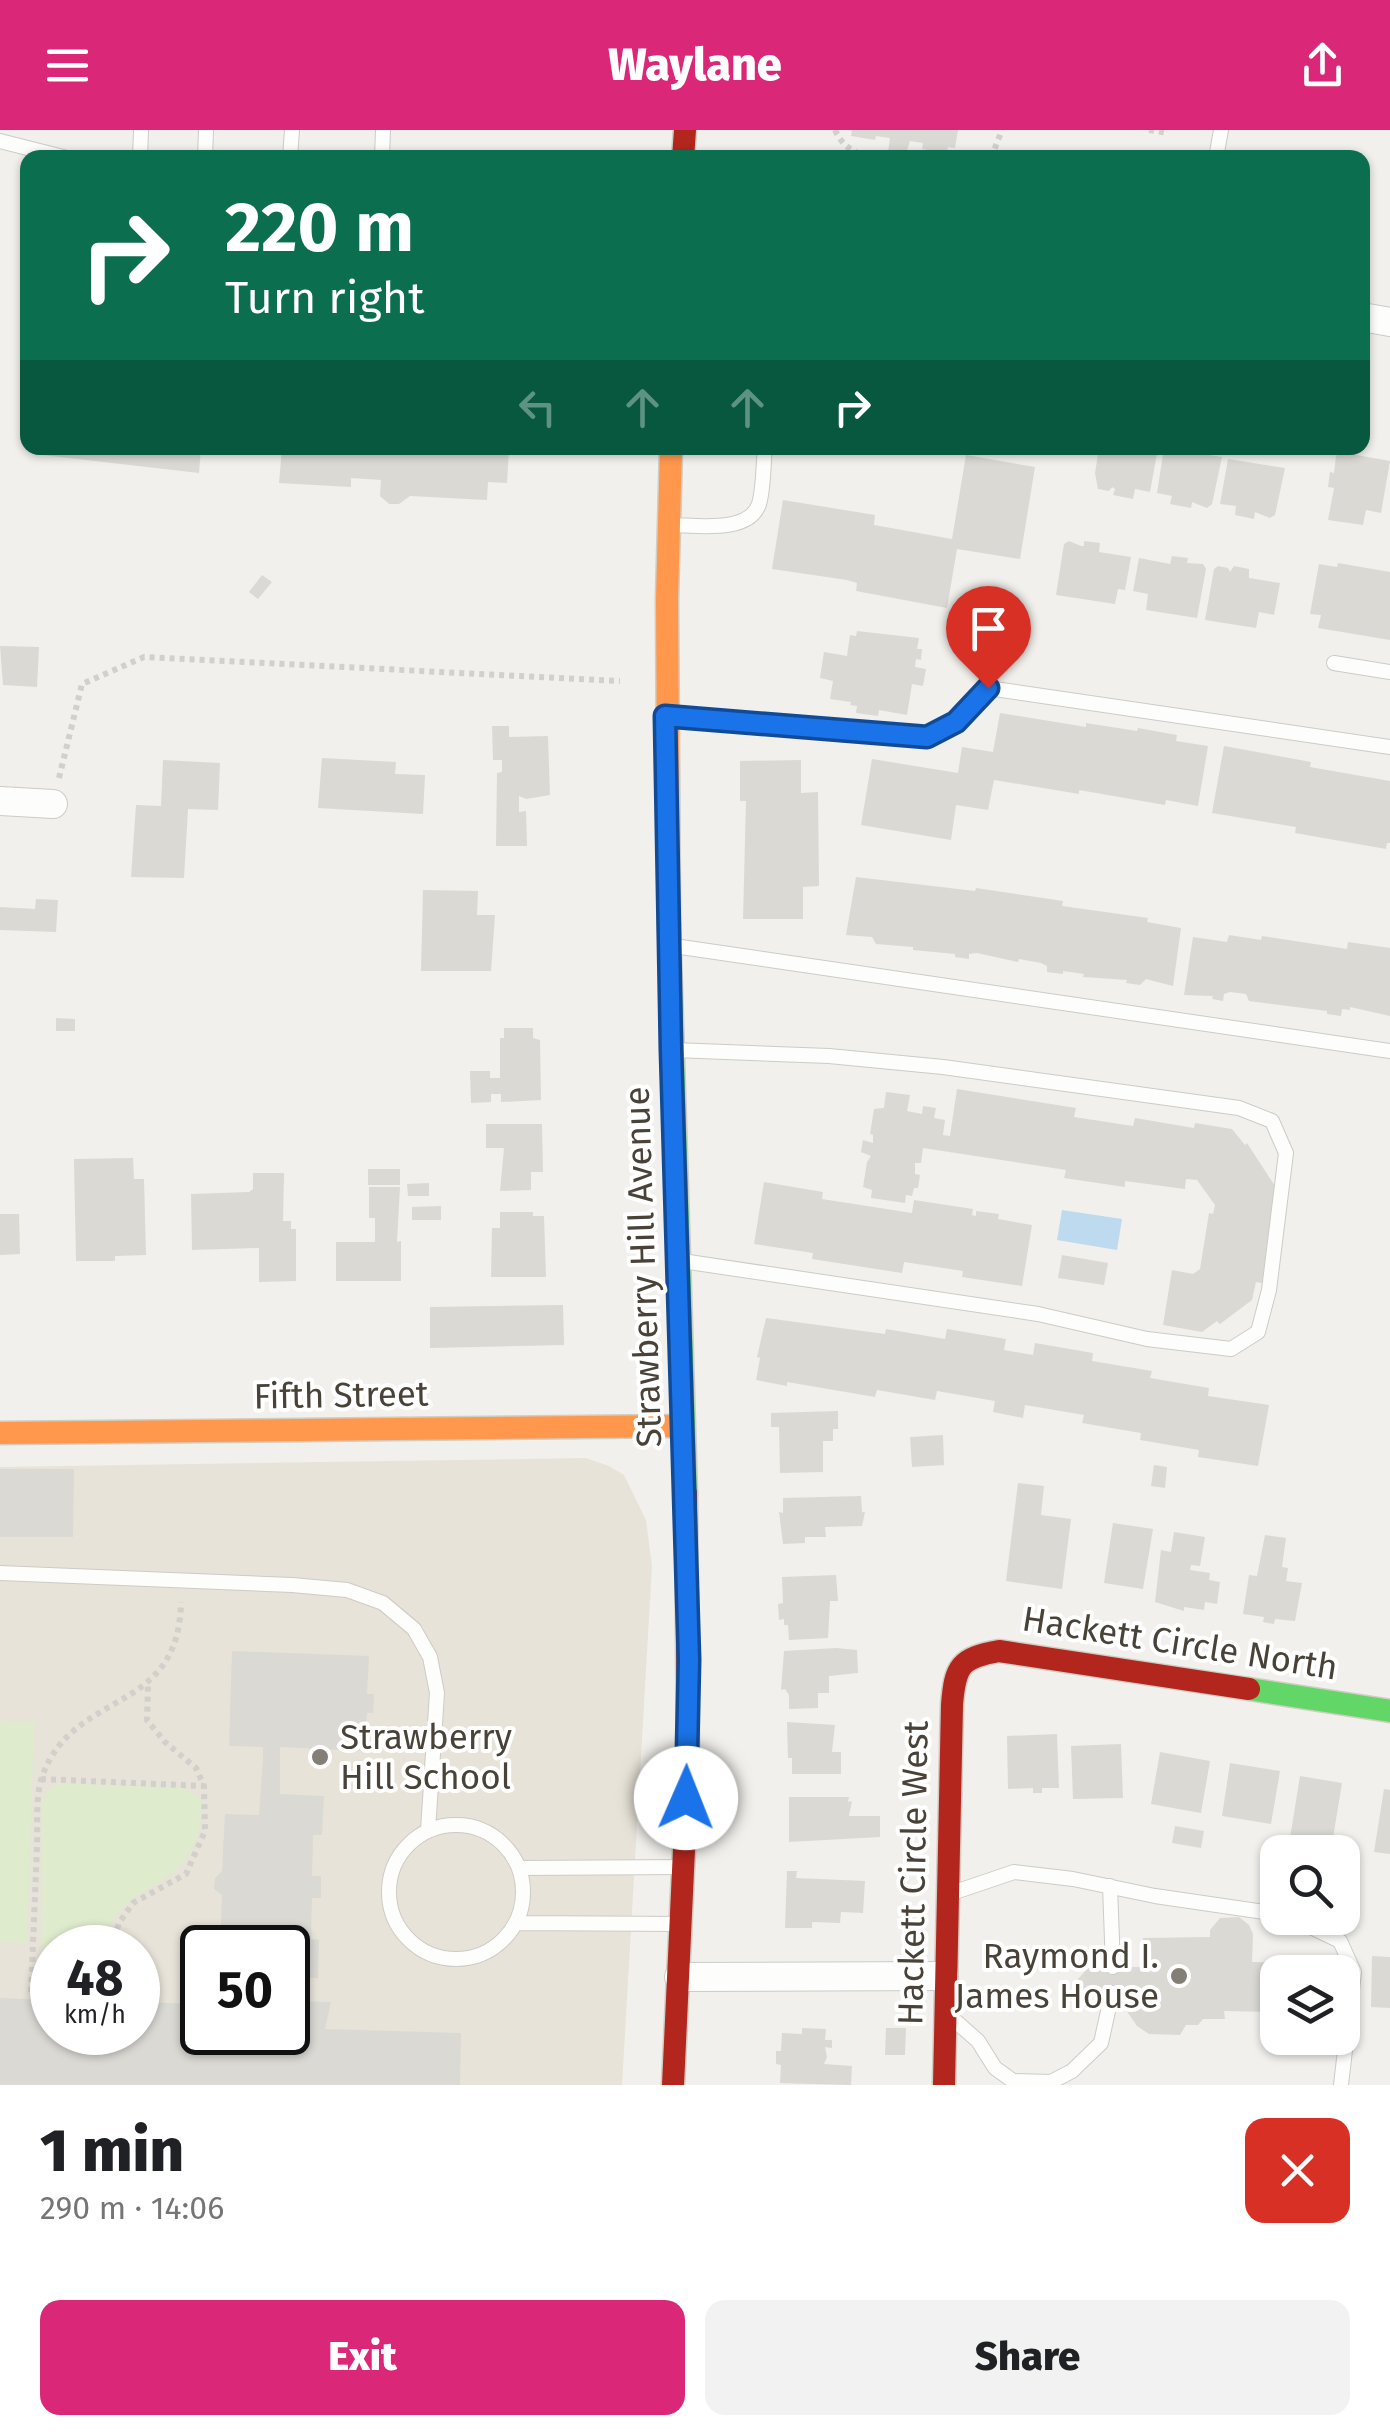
<!DOCTYPE html>
<html lang="en">
<head>
<meta charset="utf-8">
<style>
	body { margin:0; font-family:"Fira Sans",sans-serif; background:#f2f2f2; color:#202124; height:100vh; display:flex; flex-direction:column; font-size:38px; white-space:nowrap }
	* { box-sizing:border-box; margin:0 }
	p { font-size:32px; color:#757577 }
	.icon { flex:none; width:55px; height:55px; fill:none; stroke:currentColor; stroke-width:2; stroke-linecap:round; stroke-linejoin:round }
	.map { position:relative; height:1955px; overflow:hidden }
	.panel { display:flex; flex-direction:column; background:#fff; flex:1 }
	.panel>* { flex:none }
	.banner { position:absolute; left:20px; top:20px; width:1350px; height:305px; border-radius:20px; box-shadow:0 2px 8px #0004; background:#0b6e4f; color:#fff; overflow:hidden }
	.fabs { position:absolute; left:1260px; top:1705px; display:grid; gap:20px }
	.fabs a { display:grid; place-items:center; width:100px; height:100px; border-radius:20px; background:#fff; box-shadow:0 2px 8px #0004; font-size:50px }
	.speed { position:absolute; left:30px; top:1795px; display:flex; gap:20px; font-size:50px; font-weight:700; text-align:center }
	.speed>* { display:grid; place-content:center; width:130px; height:130px; border-radius:50%; background:#fff; box-shadow:0 2px 8px #0004; line-height:1 }
	.speed small { font-size:25px; font-weight:400 }
	.speed .limit { border:5px solid #111; border-radius:15px; background:#fff; color:#111 }
	.pin { position:absolute; display:grid; place-items:center; width:85px; height:85px; color:#fff; margin:-102px -42px; border-radius:50% 50% 50% 0; rotate:-45deg; box-shadow:0 0 10px #0007 }
	.pin .icon { rotate:45deg }
	.me { position:absolute; width:110px; margin:-55px; rotate:1deg; stroke-linejoin:round; filter:drop-shadow(0 0 8px #0008) }
	.turn { display:flex; align-items:center; gap:35px; height:210px; padding:0 40px; font-size:45px }
	.turn .icon { width:130px; height:130px; stroke-width:2.5 }
	.turn b { display:block; font-size:70px; line-height:85px }
	.lanes { display:flex; align-items:center; height:95px; padding:0 40px; background:#0003; justify-content:center; gap:50px; direction:ltr }
	.lanes .off { opacity:.35 }
	.round { display:grid; place-items:center; flex:none; width:105px; height:105px; border-radius:20px; background:#f2f2f2 }
	.summary { display:flex; align-items:center; justify-content:space-between; height:170px; padding:0 40px }
	h1 { font-size:60px; font-weight:800; line-height:75px }
	.button { display:flex; gap:20px; margin-top:auto; padding:20px 40px }
	.button a { flex:1; height:115px; border-radius:20px; background:#db2777; color:#fff; font-size:40px; font-weight:800; line-height:115px; text-align:center }
	.button a+a { background:#f2f2f2; color:#202124 }
	header { display:flex; justify-content:space-between; align-items:center; height:130px; padding:0 40px; background:#db2777; color:#fff; font-size:45px; font-weight:800 }
	.map>svg:first-child { display:block }
	.education { fill:#e8e3d8; fill-rule:evenodd }
	.green { fill:#deebcd }
	.water { fill:#bedaee }
	.building { fill:#dbd9d4 }
	.lines { fill:none; stroke-linecap:round; stroke-linejoin:round }
	.lane-casing { stroke:#cdcbc7; stroke-width:16 }
	.street-casing { stroke:#cdcbc7; stroke-width:30 }
	.fast-casing { stroke:#d0cdc3; stroke-width:25 }
	.slow-casing { stroke:#d0cdc3; stroke-width:25 }
	.jam-casing { stroke:#d0cdc3; stroke-width:25 }
	.path { stroke:#d1d0cb; stroke-width:6; stroke-dasharray:5 5; stroke-linecap:butt }
	.lane { stroke:#fdfdfc; stroke-width:14 }
	.street { stroke:#fdfdfc; stroke-width:28 }
	.fast { stroke:#63d668; stroke-width:22 }
	.slow { stroke:#ff974d; stroke-width:22 }
	.jam { stroke:#b3261e; stroke-width:22 }
	.route-casing { stroke:#114b97; stroke-width:25 }
	.route { stroke:#1a73e8; stroke-width:18 }
	.poi-dot { fill:#837f77; stroke:#fff; stroke-width:4 }
	.labels { text-anchor:middle; stroke-width:8; stroke-linejoin:round; paint-order:stroke }
	.street-label { font-size:35px; fill:#484238; stroke:#fff }
	.poi-label { font-size:35px; fill:#484238; stroke:#fff; text-anchor:start }
</style>
</head>
<body>
<header><svg class="icon" aria-label="menu" viewBox="0 0 24 24"><path d="M4 6h16M4 12h16M4 18h16"/></svg>Waylane<svg class="icon" aria-label="share" viewBox="0 0 24 24"><path d="M12 15V3M7 8l5-5 5 5M5 13v7h14v-7"/></svg></header>
<div class="map">
<svg width="1390" height="1955" viewBox="0 0 1390 1955">
	<rect width="100%" height="100%" fill="#f1f0ec"/>
	<path class="education" d="M586 1328 609 1336 624 1345 646 1390 652 1436 622 1955H0V1337ZM52 1818H138V1902H52ZM202 1818H288V1902H202Z"/>
	<path class="green" d="M0 1591 34 1592 27 1813 0 1812Z
		M57 1653 184 1658 201 1670C204 1772 112 1742 106 1817L52 1818V1850H41L42 1672 46 1663Z"/>
	<path class="water" d="M1062 1080 1122 1089 1117 1120 1057 1110Z"/>
	<path class="building" d="M852 0H958L955 18 948 17 947 23 922 19 923 13 910 11 906 24 888 22 890 8 876 6 875 10 851 6Z
		M34 318H201L199 343 34 324Z
		M282 318H509L507 353 488 352 487 370 410 366 399 374H389L380 366 381 350 351 348V357L279 353Z
		M1099 318H1158L1150 362 1135 359 1133 369 1113 365 1115 359 1112 357 1109 361 1098 359 1095 343Z
		M1164 318 1222 327 1212 374 1207 378 1192 372 1191 378 1170 374 1172 366 1157 363Z
		M1340 322 1390 331 1381 383 1366 380 1363 395 1328 390 1334 358 1328 357 1330 342 1334 343 1336 326Z
		M966 325 1035 337 1020 429 957 419 947 478 856 461 857 453 847 450 772 439 783 370 875 385 874 395 952 409Z
		M1228 329 1285 338 1275 385 1270 388 1255 382 1254 389 1235 385 1236 376 1220 374Z
		M1069 411 1081 416H1084V411L1100 413 1099 422 1131 427 1125 460 1118 459 1115 474 1056 465 1064 414Z
		M1172 426 1188 428 1187 433 1203 434 1206 439 1197 488 1146 480 1148 464 1133 461 1139 428 1170 434Z
		M1338 433 1390 442V510L1318 498 1321 485 1310 484 1319 434 1337 437Z
		M1218 436 1228 438 1230 442 1234 436 1249 439V448L1280 453 1274 485 1259 482 1256 498 1205 490 1214 439Z
		M262 445 272 452 258 469 249 462Z
		M857 501 919 508 917 519H922L921 530 916 529 915 537 926 539 923 556 912 554 907 585 879 580 878 586 856 583 857 576 850 575 851 572 830 569 833 551 820 548 824 522 847 526 850 505 856 506Z
		M0 516 39 517 37 557 3 555Z
		M1000 583 1086 597V593L1137 601 1138 598 1177 605 1176 611 1208 616 1198 676 1166 670 1165 675 1079 660V664L994 650 988 680 956 675 951 710 861 695 872 629 958 643 962 617 993 622Z
		M492 596H509V607L548 606 550 665 526 669 519 666V682L526 681 527 716H496L497 643 502 642V630H493Z
		M1224 616 1311 632 1310 637 1390 651V713H1387L1386 719 1295 703 1296 697 1212 683Z
		M322 628 396 632 395 644 425 645 423 684 318 678Z
		M163 630 220 633 218 680 188 679 184 748 131 747 136 675 161 676Z
		M801 630V663L818 662 819 756 803 757V789H743L746 671H740V631Z
		M856 747 975 761 976 758 1063 771 1062 776 1148 788 1147 792 1181 798 1173 856 1146 849 1140 855 1126 853 1127 850 1083 847 1084 844 1063 841V844L1047 842V836L1041 833 1019 829 1018 832 977 823 969 824V829L955 827V824L913 820V817L876 814 872 807 846 805Z
		M423 760 478 761 477 785H495L491 841H421Z
		M36 769 58 770 56 802 0 800V777L35 779Z
		M1229 805 1261 810 1262 806 1347 819 1348 812 1390 818V886L1350 877V880L1342 879 1341 886 1327 884V881L1249 871 1246 864 1230 862 1224 864 1223 871 1212 869 1213 866 1184 865 1193 807 1227 812Z
		M56 888 75 889V901H56Z
		M504 898H533V908L540 910 541 970 501 972V964H491V972L471 973 470 941H490V948H500V908H504Z
		M957 959 1076 978 1074 987 1133 996 1135 988 1194 998 1195 993 1232 999 1245 1015 1247 1013 1275 1056 1262 1153 1256 1152 1252 1170 1220 1194 1217 1191 1202 1202 1163 1195 1172 1140 1193 1144 1200 1139 1209 1083 1213 1084 1215 1075 1197 1050 1186 1049 1185 1059 1125 1051V1057L1064 1048 1066 1040 923 1018 921 1033H915V1044L920 1045 918 1058H914L912 1066 906 1065 905 1073 871 1068 872 1060 863 1057 867 1032 871 1026 861 1022 863 1010 873 1013V1005L870 1004 874 979 884 978 886 962 910 965 907 981 922 984 923 976 936 978 934 988 945 990 943 1005 950 1006Z
		M486 994H542L543 1042H531V1060L500 1061 504 1018H486Z
		M133 1028 134 1049H144L146 1125 115 1126V1131H76L74 1029Z
		M368 1039H400V1055H368Z
		M253 1043H284L283 1091H291V1099H296V1151L259 1152V1118L192 1120 191 1064 249 1062 253 1059Z
		M764 1052 823 1062 822 1069 912 1083 914 1070 973 1079 972 1085 976 1086V1081L999 1084 998 1089 1032 1095 1022 1156 962 1147 963 1141 904 1132 902 1143 812 1129 813 1123 754 1114Z
		M429 1053V1066H408L407 1054Z
		M369 1057H400L397 1112 401 1111V1151H336V1112H375V1088H369Z
		M441 1076V1090H412V1077Z
		M500 1082H533V1086H544L546 1147H491L492 1098H500Z
		M0 1084H19L20 1124 0 1125Z
		M1062 1125 1108 1133 1104 1155 1058 1148Z
		M563 1175 564 1215 430 1218V1177Z
		M766 1188 885 1204 886 1199 945 1209 947 1199 1006 1209 1004 1220 1033 1225 1035 1213 1093 1223 1092 1231 1152 1241 1150 1248 1209 1258 1208 1266 1269 1275 1258 1336 1198 1327 1199 1320 1140 1310 1141 1303 1082 1293 1084 1285 1025 1275 1023 1288 993 1282 995 1271 937 1261 935 1270 877 1260 875 1267 787 1252V1256L756 1250 760 1228 757 1227Z
		M838 1281V1299H833V1311H823V1342L780 1343 779 1297H771V1283Z
		M943 1305 944 1335 912 1337 910 1307Z
		M1154 1335 1167 1337 1165 1358 1151 1356Z
		M0 1339H74L73 1407H0Z
		M1018 1353 1044 1356 1041 1385 1071 1389 1062 1459 1006 1451Z
		M861 1366 862 1382H865L862 1396 825 1397 826 1407H805V1413L783 1414 779 1382 783 1383V1368Z
		M1113 1393 1153 1399 1143 1459 1104 1453Z
		M1174 1402 1205 1407 1200 1436 1191 1435 1190 1440 1210 1443 1209 1450 1220 1452 1217 1474 1205 1472 1204 1480 1184 1477V1481L1155 1472 1161 1420 1171 1422Z
		M1265 1405 1286 1408 1282 1437 1288 1438 1286 1451 1302 1453 1295 1491 1275 1489 1274 1494 1263 1492 1264 1487 1243 1484 1249 1445 1257 1446Z
		M836 1445 838 1471H830L828 1508 789 1510 788 1495H784V1489L779 1490 778 1474 783 1473 782 1447Z
		M836 1518 857 1520 858 1543 829 1546V1563H818V1578L789 1579V1565L785 1559 781 1560 784 1521Z
		M232 1521 369 1526 367 1564H374L373 1583H367L365 1621 280 1617V1664L324 1666 322 1705H313L312 1746H321V1768H312L311 1809 319 1810 318 1848 288 1847V1818H220L222 1765 214 1759 215 1748 222 1741 225 1684 259 1685 263 1629V1617L229 1616Z
		M787 1592 835 1595 832 1622H841V1644H792V1628H788Z
		M1057 1604 1059 1658H1042V1663H1033V1658L1008 1659 1007 1606Z
		M1121 1614 1123 1668 1073 1669 1071 1616Z
		M1160 1622 1210 1631 1201 1683 1151 1674Z
		M1230 1633 1280 1641 1271 1694 1222 1686Z
		M1300 1646 1342 1653 1332 1714 1290 1708Z
		M1384 1659 1390 1660V1724L1374 1722Z
		M789 1667H849L848 1672 852 1671 849 1686H880V1707L789 1712Z
		M1175 1696 1204 1701 1201 1718 1172 1713Z
		M787 1741H797L796 1748 865 1751 863 1783 841 1782 840 1793 812 1792V1798H785Z
		M1239 1787 1249 1795 1253 1804 1252 1832 1306 1833 1307 1842H1278V1882L1224 1881 1225 1889H1203L1198 1895H1186L1180 1905 1149 1904 1137 1896 1126 1880V1863H1086L1079 1855 1078 1849 1089 1837H1143V1808L1210 1807V1800L1220 1788Z
		M1372 1826 1390 1827V1878L1371 1877Z
		M0 1868 52 1870V1902H138V1872L202 1874V1902H288V1871L331 1872 325 1899 461 1903 460 1955H0Z
		M802 1898 826 1899 825 1910H832V1918L825 1917 827 1927 824 1934 852 1936 851 1955 780 1953 781 1935 776 1934V1921H781L782 1903 802 1904Z
		M886 1898H906L905 1925H885Z"/>
	<g class="lines">
		<defs>
			<path id="lane" d="M0 11 67 28
				M140 28 141 0
				M205 28 206 0
				M290 28 292 0
				M382 28 383 0
				M1216 28 1221 0
				M670 395C696 395 749 404 759 374 764 357 763 335 765 318
				M1334 533 1390 542
				M669 587 927 607 956 592 988 558 1390 617
				M674 816 1390 921
				M674 920 829 926 943 937 1239 978 1272 991 1286 1023 1269 1160 1258 1202 1231 1219 1147 1209 1038 1184 682 1131
				M0 1443 292 1455 347 1460 383 1473 414 1499 430 1527 437 1563 428 1700
				M389 1762a67 67 0 1 1 134 0a67 67 0 1 1-134 0Z
				M519 1738 683 1737
				M1110 1756 1113 1837
				M952 1763 1014 1742 1073 1749 1155 1766 1278 1784
				M1292 1788 1340 1811 1354 1842 1341 1955
				M516 1793 680 1794
				M952 1888 978 1911 995 1938 1013 1951 1051 1952 1072 1941 1101 1913 1112 1863"/>
			<path id="street" d="M1362 187 1390 192
				M0 671 53 674
				M679 1847 944 1846"/>
			<path id="fast" d="M669 794 686 1363
				M1249 1559 1390 1581"/>
			<path id="slow" d="M669 794 667 469 671 318
				M0 1303 683 1296"/>
			<path id="jam" d="M683 28 685 0
				M673 1955 688 1634 686 1363
				M944 1955 952 1575C955 1536 960 1528 999 1521L1249 1559"/>
		</defs>
		<use href="#lane" class="lane-casing"/>
		<use href="#street" class="street-casing"/>
		<use href="#fast" class="fast-casing"/>
		<use href="#slow" class="slow-casing"/>
		<use href="#jam" class="jam-casing"/>
		<path class="path" d="M835 0C843 17 854 23 872 28
			M1149 0 1168 3
			M923 28 925 19
			M991 28 1002 0
			M59 648 82 554 144 527 620 551
			M41 1649 204 1656
			M111 1818 119 1793 133 1773 186 1744 205 1701 204 1656 196 1638 165 1612 147 1590 148 1556
			M31 1862C33 1813 35 1765 37 1716 38 1695 35 1668 42 1647 73 1558 179 1587 181 1472"/>
		<use href="#lane" class="lane"/>
		<use href="#street" class="street"/>
		<use href="#fast" class="fast"/>
		<use href="#slow" class="slow"/>
		<use href="#jam" class="jam"/>
	</g>
	<g class="lines">
		<defs>
			<path id="route" d="M686 1668 689 1530 671 920 665 586 927 607 956 592 988 558"/>
		</defs>
		<use href="#route" class="route-casing"/>
		<use href="#route" class="route"/>
	</g>
	<g class="poi-dot">
		<circle cx="320" cy="1627" r="10"/>
		<circle cx="1179" cy="1846" r="10"/>
	</g>
	<g class="labels">
		<g class="street-label">
			<text transform="translate(643 1137) rotate(-92)" y="12">Strawberry Hill Avenue</text>
			<text transform="translate(341 1265) rotate(-1)" y="12">Fifth Street</text>
			<text transform="translate(1180 1513) rotate(9)" y="12">Hackett Circle North</text>
			<text transform="translate(913 1743) rotate(-89)" y="12">Hackett Circle West</text>
		</g>
		<g class="poi-label">
			<text x="340" y="1619">Strawberry<tspan x="340" dy="40">Hill School</tspan></text>
			<text x="1159" y="1838" text-anchor="end">Raymond I.<tspan x="1159" dy="40">James House</tspan></text>
		</g>
	</g>
</svg>
<div class="fabs">
<a><svg class="icon" aria-label="search" viewBox="0 0 24 24"><circle cx="10" cy="10" r="6"/><path d="M15 15l6 6"/></svg></a>
<a><svg class="icon" aria-label="layers" viewBox="0 0 24 24"><path d="M12 4l9 5-9 5-9-5zM3 14l9 5 9-5"/></svg></a>
</div>
<div class="speed"><div>48<small>km/h</small></div><div class="limit">50</div></div>
<div class="pin" style="left:988px;top:558px;background:#d93025"><svg class="icon" aria-label="arrive" viewBox="0 0 24 24"><path d="M6 21V4h12l-3 4 3 4H6"/></svg></div>
<svg class="me" style="left:686px;top:1668px" viewBox="-20 -20 40 40"><circle r="19" fill="#fff"/><path d="M0-13L10 11 0 6-10 11z" fill="#1a73e8"/></svg>
<div class="banner">
<div class="turn"><svg class="icon" aria-label="right" viewBox="0 0 24 24"><path d="M7 20v-9h11M14 6l5 5-5 5"/></svg><div><b>220 m</b>Turn right</div></div>
<div class="lanes"><svg class="icon off" aria-label="left" viewBox="0 0 24 24"><path d="M17 20v-9H6M10 6l-5 5 5 5"/></svg><svg class="icon off" aria-label="ahead" viewBox="0 0 24 24"><path d="M12 20V5M6 11l6-6 6 6"/></svg><svg class="icon off" aria-label="ahead" viewBox="0 0 24 24"><path d="M12 20V5M6 11l6-6 6 6"/></svg><svg class="icon" aria-label="right" viewBox="0 0 24 24"><path d="M7 20v-9h11M14 6l5 5-5 5"/></svg></div>
</div>
</div>
<section class="panel">
<div class="summary"><div><h1>1 min</h1><p>290 m · 14:06</p></div><a class="round" style="background:#d93025;color:#fff"><svg class="icon" aria-label="close" viewBox="0 0 24 24"><path d="M6 6l12 12M18 6L6 18"/></svg></a></div>
<div class="button"><a>Exit</a><a>Share</a></div>
</section>
</body>
</html>
